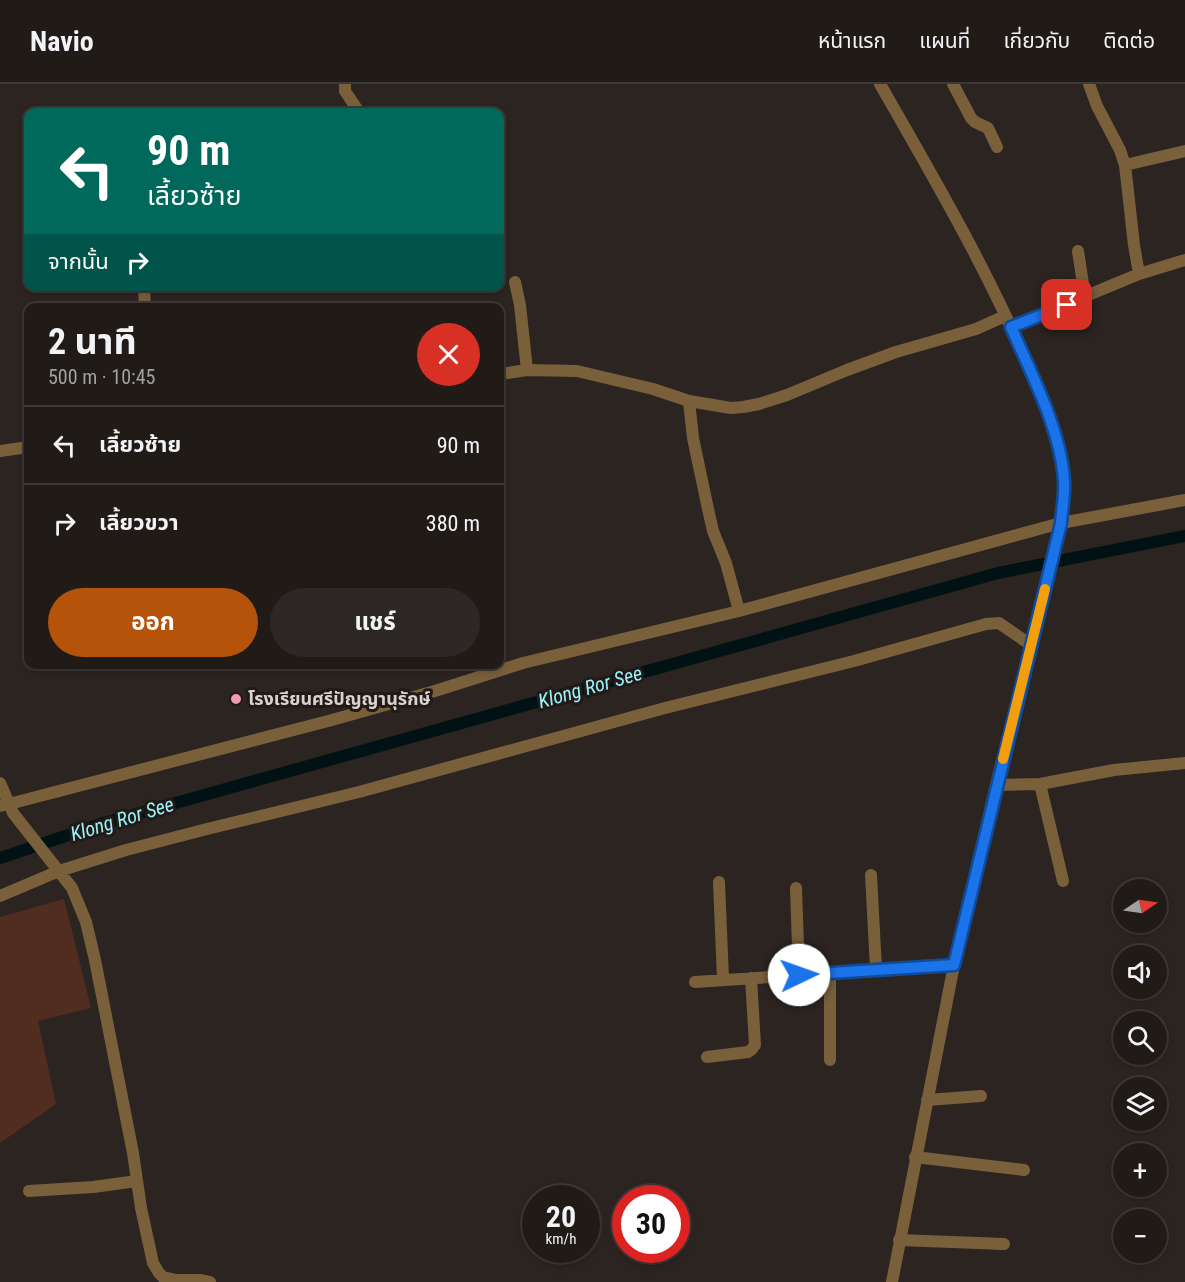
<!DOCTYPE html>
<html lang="th">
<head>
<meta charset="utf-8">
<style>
	body { margin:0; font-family:"Roboto Condensed","Noto Sans Thai",sans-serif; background:#2d2825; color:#f1f3f6; height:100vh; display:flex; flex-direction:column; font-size:22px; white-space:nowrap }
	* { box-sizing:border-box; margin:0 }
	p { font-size:20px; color:#a2a1a2 }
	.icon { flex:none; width:33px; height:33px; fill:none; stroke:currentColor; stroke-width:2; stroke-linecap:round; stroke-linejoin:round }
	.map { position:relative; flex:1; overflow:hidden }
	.side { position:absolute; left:24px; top:219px; width:480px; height:366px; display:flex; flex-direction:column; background:#211b18; border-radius:12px; box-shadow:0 3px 9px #0003,0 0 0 2px #3e3937 }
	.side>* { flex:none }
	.guide { position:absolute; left:24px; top:24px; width:480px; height:183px; border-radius:12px; box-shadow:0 3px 9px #0003,0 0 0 2px #3e3937; background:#00695c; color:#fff; overflow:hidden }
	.needle { width:39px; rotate:77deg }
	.tools { position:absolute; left:1113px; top:795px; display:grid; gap:12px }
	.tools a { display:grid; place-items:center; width:54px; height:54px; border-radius:50%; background:#211b18; box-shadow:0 3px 9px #0003,0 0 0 2px #3e3937; font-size:30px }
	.speed { position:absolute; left:522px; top:1101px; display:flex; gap:12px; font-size:30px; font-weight:700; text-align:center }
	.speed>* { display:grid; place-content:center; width:78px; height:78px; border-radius:50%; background:#211b18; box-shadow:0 3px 9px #0003,0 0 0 2px #3e3937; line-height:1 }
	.speed small { font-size:15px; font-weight:400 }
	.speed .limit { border:9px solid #d22; background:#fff; color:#111 }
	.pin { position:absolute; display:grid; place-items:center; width:51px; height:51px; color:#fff; margin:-26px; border-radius:12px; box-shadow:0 3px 9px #0006 }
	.me { position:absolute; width:66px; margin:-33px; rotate:87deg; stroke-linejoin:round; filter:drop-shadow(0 0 4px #0008) }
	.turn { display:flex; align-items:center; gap:21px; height:126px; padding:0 24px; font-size:27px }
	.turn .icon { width:78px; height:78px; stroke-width:2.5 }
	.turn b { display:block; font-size:42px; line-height:51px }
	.then { display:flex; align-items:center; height:57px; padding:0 24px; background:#0003; gap:12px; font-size:22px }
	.round { display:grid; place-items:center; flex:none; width:63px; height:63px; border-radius:32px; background:#2d2825 }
	.summary { display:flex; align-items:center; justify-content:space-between; height:102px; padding:0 24px }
	h1 { font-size:36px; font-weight:700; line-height:45px }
	.action { display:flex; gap:12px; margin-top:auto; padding:12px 24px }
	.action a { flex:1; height:69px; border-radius:36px; background:#b45309; color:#fff; font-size:24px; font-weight:700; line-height:69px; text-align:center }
	.action a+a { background:#2d2825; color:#f1f3f6 }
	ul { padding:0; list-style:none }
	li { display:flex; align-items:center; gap:18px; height:78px; padding:0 24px; border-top:2px solid #3e3937 }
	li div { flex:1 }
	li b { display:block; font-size:22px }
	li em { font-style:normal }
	header { display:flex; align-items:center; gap:36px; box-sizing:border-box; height:84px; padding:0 30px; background:#211b18; border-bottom:2px solid #3e3937 }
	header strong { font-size:28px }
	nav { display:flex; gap:33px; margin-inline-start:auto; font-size:21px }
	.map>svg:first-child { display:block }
	.green { fill:#512d1f }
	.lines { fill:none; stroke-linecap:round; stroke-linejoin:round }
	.canal { stroke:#001214; stroke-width:12 }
	.minor { stroke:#79603b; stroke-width:12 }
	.tertiary { stroke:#79603b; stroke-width:12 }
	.route-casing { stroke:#114b97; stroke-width:15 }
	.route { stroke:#1a73e8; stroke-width:10 }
	.slow { stroke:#f59e0b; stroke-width:10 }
	.poi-dot { fill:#f19ab1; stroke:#221a17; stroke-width:2 }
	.labels { text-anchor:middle; stroke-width:6; stroke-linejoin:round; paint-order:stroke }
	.poi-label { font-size:18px; font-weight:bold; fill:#d8d2d0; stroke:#221a17; text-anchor:start }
	.water-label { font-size:20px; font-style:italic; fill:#99f3fb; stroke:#221a17 }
</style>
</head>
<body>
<header>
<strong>Navio</strong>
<nav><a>หน้าแรก</a><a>แผนที่</a><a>เกี่ยวกับ</a><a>ติดต่อ</a></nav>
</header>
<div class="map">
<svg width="1185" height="1198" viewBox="0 0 1185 1198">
	<rect width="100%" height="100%" fill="#2c2420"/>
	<path class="green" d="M64 815 91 924 38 937 56 1020 0 1059V833Z"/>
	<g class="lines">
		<path class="canal" d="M0 774 104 739 998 489 1185 452"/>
		<path class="minor" d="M345 0V7L359 28
			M953 0 971 34 975 38 988 44 997 63
			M1089 0 1097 22 1120 66 1125 81 1134 161 1139 190
			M1125 81 1185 67
			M1078 167 1085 213
			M515 198 520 221 527 286
			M144 202 145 224
			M1011 243 1139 190 1185 176
			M689 317 693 354 708 425 713 447 726 479 739 527
			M0 699 13 729 72 804 86 838 95 876 133 1069 141 1124 153 1179 159 1189 163 1193 176 1196H201L210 1198
			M1040 700 1063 797
			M996 701 1040 700 1114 686 1185 679
			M9 720 332 636 435 607 523 579 739 527 1061 439 1185 416
			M871 791 876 885
			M719 798 723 895
			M796 804 799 891
			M0 812 59 787 126 766 207 745 359 708 665 624 854 577 986 540 999 539 1031 561
			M830 889V976
			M695 898 954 881
			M707 973 748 968 751 966 755 961 751 894
			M927 1016 981 1012
			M915 1073 1024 1086
			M29 1107 93 1103 137 1097
			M899 1156 1004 1160"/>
		<path class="tertiary" d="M880 0C932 91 985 181 1026 277 1041 312 1057 347 1063 384 1065 403 1063 420 1061 439L996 701 954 881 892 1198
			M500 290 527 286 577 287 653 305 689 317 731 324 743 323 759 320 787 311 847 286 896 268 976 245 1005 232
			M0 367 28 363
			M0 722 9 720"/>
	</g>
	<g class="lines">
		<defs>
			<path id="route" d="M799 891 954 881 1061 439C1062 425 1065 411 1064 397 1061 346 1031 289 1011 243L1067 221"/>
		</defs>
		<use href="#route" class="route-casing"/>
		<use href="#route" class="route"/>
		<path class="slow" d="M1003 675 1045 505"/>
	</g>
	<circle class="poi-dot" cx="236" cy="615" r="6"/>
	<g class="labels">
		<g class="poi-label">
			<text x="248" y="621">โรงเรียนศรีปัญญานุรักษ์</text>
		</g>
		<g class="water-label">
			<text transform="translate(590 603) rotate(-16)" y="7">Klong Ror See</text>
			<text transform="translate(122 735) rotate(-17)" y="7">Klong Ror See</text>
		</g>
	</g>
</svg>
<div class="tools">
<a><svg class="needle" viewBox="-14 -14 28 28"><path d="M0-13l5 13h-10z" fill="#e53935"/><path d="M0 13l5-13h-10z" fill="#a2a1a2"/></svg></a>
<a><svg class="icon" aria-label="sound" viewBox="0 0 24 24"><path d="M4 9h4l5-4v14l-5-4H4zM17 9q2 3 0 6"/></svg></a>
<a><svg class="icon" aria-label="search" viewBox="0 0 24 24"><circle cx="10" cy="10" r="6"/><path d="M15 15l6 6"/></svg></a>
<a><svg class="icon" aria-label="layers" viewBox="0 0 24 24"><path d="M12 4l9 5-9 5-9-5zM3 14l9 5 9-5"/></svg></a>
<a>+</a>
<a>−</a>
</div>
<div class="speed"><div>20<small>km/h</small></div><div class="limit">30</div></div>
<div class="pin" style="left:1067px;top:221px;background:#d93025"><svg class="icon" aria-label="arrive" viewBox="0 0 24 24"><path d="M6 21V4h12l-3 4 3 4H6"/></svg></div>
<svg class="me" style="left:799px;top:891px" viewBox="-20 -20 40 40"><circle r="19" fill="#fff"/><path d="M0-13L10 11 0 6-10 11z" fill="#1a73e8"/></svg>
<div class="guide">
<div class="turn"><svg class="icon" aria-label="left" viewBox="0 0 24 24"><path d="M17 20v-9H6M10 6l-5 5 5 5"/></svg><div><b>90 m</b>เลี้ยวซ้าย</div></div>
<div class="then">จากนั้น<svg class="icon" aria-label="right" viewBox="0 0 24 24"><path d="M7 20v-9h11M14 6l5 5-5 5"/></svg></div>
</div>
<section class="side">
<div class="summary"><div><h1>2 นาที</h1><p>500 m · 10:45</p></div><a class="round" style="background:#d93025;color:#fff"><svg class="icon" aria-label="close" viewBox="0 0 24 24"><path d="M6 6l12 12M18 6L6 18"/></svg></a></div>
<ul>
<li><svg class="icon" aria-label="left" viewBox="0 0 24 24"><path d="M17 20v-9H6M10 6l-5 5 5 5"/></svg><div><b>เลี้ยวซ้าย</b></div><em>90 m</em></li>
<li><svg class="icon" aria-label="right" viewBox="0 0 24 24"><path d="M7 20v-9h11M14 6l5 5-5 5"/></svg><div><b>เลี้ยวขวา</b></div><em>380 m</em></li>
</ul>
<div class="action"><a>ออก</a><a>แชร์</a></div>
</section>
</div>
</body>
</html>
